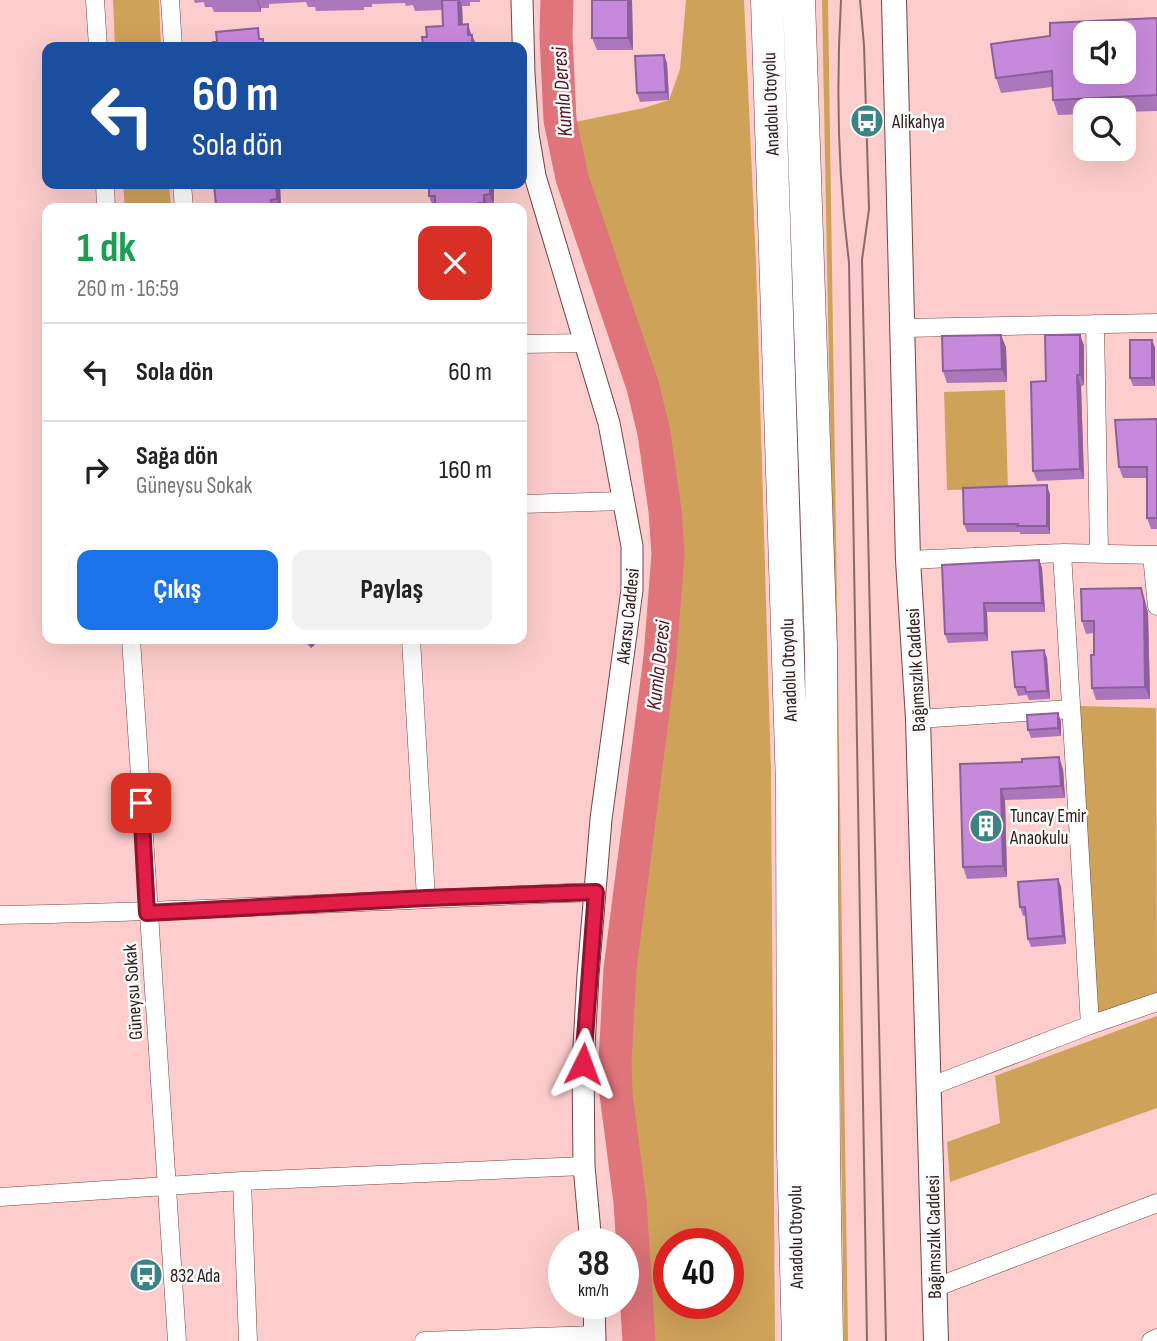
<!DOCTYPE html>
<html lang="tr">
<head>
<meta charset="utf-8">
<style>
	body { margin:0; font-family:"Sofia Sans Condensed",sans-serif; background:#f2f2f2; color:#222; height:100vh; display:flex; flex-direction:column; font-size:26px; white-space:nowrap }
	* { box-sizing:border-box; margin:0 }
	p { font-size:23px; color:#767676 }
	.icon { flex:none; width:38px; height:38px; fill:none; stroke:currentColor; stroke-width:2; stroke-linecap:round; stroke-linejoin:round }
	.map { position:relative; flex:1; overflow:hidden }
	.details { position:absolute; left:42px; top:203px; width:485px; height:441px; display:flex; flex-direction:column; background:#fff; border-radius:14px; box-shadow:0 7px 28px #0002 }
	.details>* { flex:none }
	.banner { position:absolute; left:42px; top:42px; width:485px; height:147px; border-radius:14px; box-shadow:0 7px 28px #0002; background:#1a4fa0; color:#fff; overflow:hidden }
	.buttons { position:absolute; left:1073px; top:21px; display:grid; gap:14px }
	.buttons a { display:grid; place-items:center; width:63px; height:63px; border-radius:14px; background:#fff; box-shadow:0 7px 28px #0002; font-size:35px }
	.speed { position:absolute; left:548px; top:1228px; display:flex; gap:14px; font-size:35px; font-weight:700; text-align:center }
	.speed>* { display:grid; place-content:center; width:91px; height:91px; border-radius:50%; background:#fff; box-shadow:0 7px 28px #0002; line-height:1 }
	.speed small { font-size:18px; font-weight:400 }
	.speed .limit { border:10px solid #d22; background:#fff; color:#111 }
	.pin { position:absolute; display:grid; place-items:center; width:60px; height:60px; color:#fff; margin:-30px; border-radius:14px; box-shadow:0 4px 10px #0006 }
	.me { position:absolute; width:77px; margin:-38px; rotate:3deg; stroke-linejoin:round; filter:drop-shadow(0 0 5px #0008) }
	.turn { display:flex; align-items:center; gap:24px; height:147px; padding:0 35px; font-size:32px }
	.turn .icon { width:91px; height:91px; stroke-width:2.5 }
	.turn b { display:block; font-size:49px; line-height:60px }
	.round { display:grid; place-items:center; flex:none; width:74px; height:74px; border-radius:14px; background:#f2f2f2 }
	.head { display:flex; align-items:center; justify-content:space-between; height:119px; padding:0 35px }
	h1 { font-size:42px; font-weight:700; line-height:52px; color:#1e9e55 }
	.cta { display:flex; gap:14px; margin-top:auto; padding:14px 35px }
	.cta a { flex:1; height:80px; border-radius:14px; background:#1a73e8; color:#fff; font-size:28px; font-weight:700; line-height:80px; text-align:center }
	.cta a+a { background:#f2f2f2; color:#222 }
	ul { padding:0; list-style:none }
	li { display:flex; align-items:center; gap:21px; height:98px; padding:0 35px; border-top:2px solid #e0e0e0 }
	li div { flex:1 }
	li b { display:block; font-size:26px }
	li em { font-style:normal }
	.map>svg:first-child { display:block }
	.green { fill:#cfa25a; fill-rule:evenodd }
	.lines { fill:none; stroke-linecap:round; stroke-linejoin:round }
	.river { stroke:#df747a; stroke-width:33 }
	.minor-casing { stroke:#754446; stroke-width:19 }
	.tertiary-casing { stroke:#754446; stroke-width:23 }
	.secondary-casing { stroke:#754446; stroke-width:26 }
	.motorway-casing { stroke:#754446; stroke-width:33 }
	.minor { stroke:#fff; stroke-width:18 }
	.tertiary { stroke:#fff; stroke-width:21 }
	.secondary { stroke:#fff; stroke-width:24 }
	.motorway { stroke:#fff; stroke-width:32 }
	.tram { stroke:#8c6a6b; stroke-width:2 }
	.wall { fill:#ab76bc }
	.shaded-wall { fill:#8b6099 }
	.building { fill:#c789db; stroke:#8b6099; stroke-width:2; fill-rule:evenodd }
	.route-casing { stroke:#92132f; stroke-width:18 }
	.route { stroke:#e11d48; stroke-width:12 }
	.labels { text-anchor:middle; stroke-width:5; stroke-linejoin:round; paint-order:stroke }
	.street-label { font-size:19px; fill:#301a1b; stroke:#fbfbfb }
	.poi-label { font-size:19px; fill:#301a1b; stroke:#fbfbfb; text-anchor:start }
	.water-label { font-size:21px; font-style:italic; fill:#55121b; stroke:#fbfbfb }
</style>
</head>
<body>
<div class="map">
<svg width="1157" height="1341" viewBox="0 0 1157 1341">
	<rect width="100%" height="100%" fill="#fdcdcd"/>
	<path class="green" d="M113 0H159L161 47H115Z
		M686 0H744L756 261 771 772 775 1341H647L636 1170 625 1094 623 1049 678 569 677 508 659 405 580 164 575 122 644 108 669 100 680 69ZM668 1244H728V1304H668Z
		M822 0H828L848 1341H844L834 630Z
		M123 184H169L171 208H125Z
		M1005 390 1008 489 947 490 944 392Z
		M1080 706 1156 708 1157 993 1096 1014Z
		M1157 1016V1108L950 1182 947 1142 1000 1123 995 1076Z"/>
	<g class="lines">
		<path class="river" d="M557 0 556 36 560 120 572 178 643 387 654 433 665 511 668 554 660 657 620 969 615 1062 616 1094 630 1202 639 1341"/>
		<defs>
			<path id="minor" d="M95 0 98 47
				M170 0 173 47
				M105 184 106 208
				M182 184 184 208
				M1095 324 1099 553
				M904 328 1157 323
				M522 344 586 343
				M522 504 624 501
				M1062 553 1090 1025
				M1152 555 1157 606
				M908 560 1062 553 1157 555
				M131 639 177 1341
				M411 639 426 898
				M918 719 1071 709
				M0 915C199 912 397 899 596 892
				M929 1087 1090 1025 1157 1002
				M242 1181 248 1341
				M0 1197 242 1181 584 1166
				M934 1288 1157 1203
				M424 1341 595 1335
				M1151 1341 1157 1338"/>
			<path id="tertiary" d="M522 0 524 74 528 134 535 176 609 423 632 546V590L601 819 588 975 583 1064 584 1166 591 1244
				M594 1304 595 1341"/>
			<path id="secondary" d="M894 0 908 560 918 719 936 1341"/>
			<path id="motorway" d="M767 0 792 785 793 1151 798 1341
				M799 0 821 648 824 1152 827 1341"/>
		</defs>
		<use href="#minor" class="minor-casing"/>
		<use href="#tertiary" class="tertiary-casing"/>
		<use href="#secondary" class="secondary-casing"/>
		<use href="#motorway" class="motorway-casing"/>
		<use href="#minor" class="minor"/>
		<use href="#tertiary" class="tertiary"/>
		<use href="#secondary" class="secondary"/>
		<use href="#motorway" class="motorway"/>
		<path class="tram" d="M841 0C836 87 838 176 849 262L867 1341
			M860 0 864 45 869 209 862 260 886 1341"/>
	</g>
	<path class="wall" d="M194 0H480V2H470V6H462L463 25 472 35 475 43 423 44 427 37 443 26 442 10 415 11 413 5 406 6 405 3 372 4V7H364V10L316 11 315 7H308L306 2 269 4V8H261V12H214L212 7H205L204 2 195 3Z
		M592 0H632L633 50H597L592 38Z
		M1157 18V111L1124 112V110H1085V114L1058 115 1053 100 1052 87 1001 93 996 78 1050 36Z
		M667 63 669 100 640 102 637 93Z
		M214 184H280L281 208H217Z
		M494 184V207H488V208H433L429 196Z
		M1152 340 1155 348V386H1133L1130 378Z
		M1084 345V385L1081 386 1084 479 1037 481 1033 471 1046 381Z
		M1006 347 1007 382 947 383 943 371Z
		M1157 419V529H1151L1147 518V478H1123L1119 467Z
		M1050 494V534H1020V532H967L964 524Z
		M1039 560 1042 568 1045 612H987L988 641 948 643 945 634Z
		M1145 600 1148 613 1150 699 1096 700 1092 688 1094 655V633L1086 634 1082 621Z
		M302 639H320L311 648Z
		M1047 658 1050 699 1029 700 1027 695 1018 696 1015 687Z
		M1061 721V736L1031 738 1028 730Z
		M960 764 1063 769 1065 798 1005 800 1007 877 967 879 963 867Z
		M1058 879 1061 887 1066 944 1031 947 1028 939 1026 915 1023 916 1020 907Z"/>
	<path class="shaded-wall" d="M257 0H258L261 8V12Z
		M458 0H460L462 6 463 37 459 25Z
		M628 0H632L633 50 628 38Z
		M468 24 472 37V35L477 47H474L468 35Z
		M664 55 667 63 669 100 666 92Z
		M276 184H280L281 208 277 199Z
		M490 184H494V207L490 194Z
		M484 195 488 207V208H486L484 203Z
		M1001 335 1006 347 1007 382 1002 369Z
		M1080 335 1084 345V385L1080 375Z
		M1152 340 1155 348V386L1152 378Z
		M1077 375 1081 386 1084 479 1080 469Z
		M1047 485 1050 494V534L1047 526Z
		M1039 560 1042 568 1045 612 1042 603Z
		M1141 588 1148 613 1150 699 1145 687Z
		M984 603 987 612 988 641 985 633Z
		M308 639H320L311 648Z
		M1044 650 1047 658 1050 699 1047 691Z
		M1058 713 1061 721V736L1058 728Z
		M1059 757 1063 769 1065 798 1061 786Z
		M1001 789 1005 800 1007 877 1003 866Z
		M1058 879 1061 887 1066 944 1063 936Z"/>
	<path class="building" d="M442 0H458L459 25 468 24V35H472V43H477V47H415V44H423L422 37H427L426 27 443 26Z
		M592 0H628V38H592Z
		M1157 18V95L1053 100 1052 71 996 78 991 44 1050 36V23ZM1085 33H1124V72H1085Z
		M258 28 259 39H263V47L268 46V47H213V42H217L216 32Z
		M664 55 666 92 637 93 635 56Z
		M214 184H276L277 199 271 200 272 208H223L222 204 216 205Z
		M429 184H490V194L484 195V203H479V208H439V204H435V196H429Z
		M1001 335 1002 369 943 371 942 336Z
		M1045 335H1080V375H1077L1080 469 1033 471 1031 382 1046 381Z
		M1130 340H1152V378H1130Z
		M1157 419V518H1147V467H1119L1115 420Z
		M1047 485V526H1017L1018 524H964L963 488Z
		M1039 560 1042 603H984L985 633 945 634 942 565Z
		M1141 588 1144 601 1145 687 1092 688 1091 655H1094V621H1082L1081 589Z
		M1044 650 1047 691 1026 692 1025 687H1015L1012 652Z
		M1058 713V728L1028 730 1027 715Z
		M1059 757 1061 786 1001 789 1003 866 963 867 960 764 1022 762V759Z
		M1058 879 1063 936 1028 939 1025 907H1020L1018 882Z"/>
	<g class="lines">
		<defs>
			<path id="route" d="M141 803 147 913 426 898 596 892 583 1064"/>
		</defs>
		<use href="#route" class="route-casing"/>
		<use href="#route" class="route"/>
	</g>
	<defs>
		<symbol id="bus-disc" viewBox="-11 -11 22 22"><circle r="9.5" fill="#3b8385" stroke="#fbfbfb"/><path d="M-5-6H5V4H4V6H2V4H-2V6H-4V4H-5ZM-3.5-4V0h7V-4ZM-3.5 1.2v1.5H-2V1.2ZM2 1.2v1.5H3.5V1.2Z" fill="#fff"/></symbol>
		<symbol id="building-disc" viewBox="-11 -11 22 22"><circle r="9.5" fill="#3b8385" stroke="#fbfbfb"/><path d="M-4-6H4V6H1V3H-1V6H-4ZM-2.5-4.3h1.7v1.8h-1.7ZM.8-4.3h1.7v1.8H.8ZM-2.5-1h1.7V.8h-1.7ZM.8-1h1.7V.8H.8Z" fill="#fff"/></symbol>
	</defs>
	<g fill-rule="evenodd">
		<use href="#bus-disc" x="848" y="102" width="38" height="38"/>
		<use href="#building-disc" x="967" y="807" width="38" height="38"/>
		<use href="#bus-disc" x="127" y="1256" width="38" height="38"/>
	</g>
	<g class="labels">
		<g class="street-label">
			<text transform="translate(770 104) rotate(-92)" y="7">Anadolu Otoyolu</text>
			<text transform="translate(627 616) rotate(-84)" y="7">Akarsu Caddesi</text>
			<text transform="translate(788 670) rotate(-92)" y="7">Anadolu Otoyolu</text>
			<text transform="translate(915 670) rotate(-93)" y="7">Bağımsızlık Caddesi</text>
			<text transform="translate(132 992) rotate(-94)" y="7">Güneysu Sokak</text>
			<text transform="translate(795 1237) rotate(-91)" y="7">Anadolu Otoyolu</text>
			<text transform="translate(933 1237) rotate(-91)" y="7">Bağımsızlık Caddesi</text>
		</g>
		<g class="poi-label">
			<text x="892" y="128">Alikahya</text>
			<text x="1010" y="822">Tuncay Emir<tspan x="1010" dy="22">Anaokulu</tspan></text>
			<text x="170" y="1282">832 Ada</text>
		</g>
		<g class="water-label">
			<text transform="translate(562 92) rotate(-94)" y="7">Kumla Deresi</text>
			<text transform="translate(658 665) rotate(-84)" y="7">Kumla Deresi</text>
		</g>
	</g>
</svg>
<div class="buttons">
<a><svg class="icon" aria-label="sound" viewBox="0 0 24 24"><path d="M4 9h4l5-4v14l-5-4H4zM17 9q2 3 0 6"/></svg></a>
<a><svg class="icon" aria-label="search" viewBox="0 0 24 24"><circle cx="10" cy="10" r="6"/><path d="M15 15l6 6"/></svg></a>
</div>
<div class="speed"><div>38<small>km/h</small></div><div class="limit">40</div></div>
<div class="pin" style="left:141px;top:803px;background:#d93025"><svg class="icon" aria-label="arrive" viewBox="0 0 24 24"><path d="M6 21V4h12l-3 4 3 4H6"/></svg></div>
<svg class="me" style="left:583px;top:1064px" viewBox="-20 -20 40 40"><path d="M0-17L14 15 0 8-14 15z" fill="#e11d48" stroke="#fff" stroke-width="4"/></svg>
<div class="banner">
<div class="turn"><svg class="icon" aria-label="left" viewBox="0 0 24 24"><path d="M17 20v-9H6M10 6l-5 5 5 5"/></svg><div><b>60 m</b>Sola dön</div></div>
</div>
<section class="details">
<div class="head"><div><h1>1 dk</h1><p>260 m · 16:59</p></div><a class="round" style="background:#d93025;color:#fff"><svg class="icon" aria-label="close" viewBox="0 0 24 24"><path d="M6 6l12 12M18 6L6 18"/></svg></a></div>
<ul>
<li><svg class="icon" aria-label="left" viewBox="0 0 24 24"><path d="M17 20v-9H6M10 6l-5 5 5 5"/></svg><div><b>Sola dön</b></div><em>60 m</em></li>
<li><svg class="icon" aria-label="right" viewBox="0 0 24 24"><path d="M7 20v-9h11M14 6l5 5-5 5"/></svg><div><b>Sağa dön</b><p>Güneysu Sokak</p></div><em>160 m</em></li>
</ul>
<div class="cta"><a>Çıkış</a><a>Paylaş</a></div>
</section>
</div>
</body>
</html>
